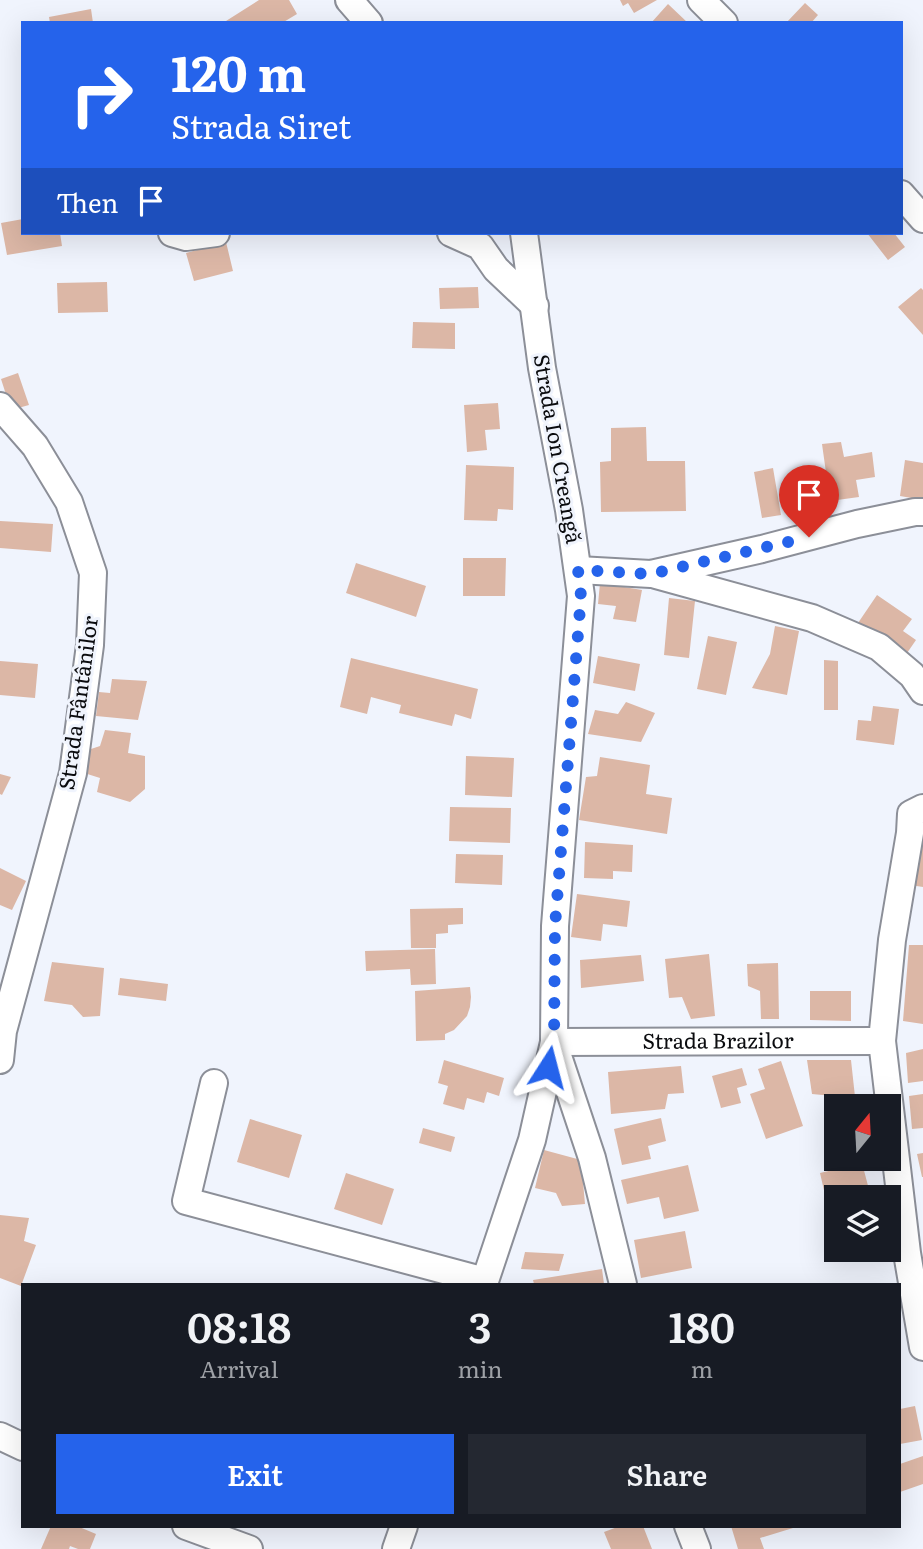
<!DOCTYPE html>
<html lang="en">
<head>
<meta charset="utf-8">
<style>
	body { margin:0; font-family:Literata,serif; background:#242831; color:#f1f3f6; height:100vh; display:flex; flex-direction:column; font-size:26px; white-space:nowrap }
	* { box-sizing:border-box; margin:0 }
	p { font-size:23px; color:#9ea1a6 }
	.icon { flex:none; width:38px; height:38px; fill:none; stroke:currentColor; stroke-width:2; stroke-linecap:round; stroke-linejoin:round }
	.map { position:relative; flex:1; overflow:hidden }
	.drawer { position:absolute; left:21px; top:1283px; width:880px; height:245px; display:flex; flex-direction:column; background:#171b24; border-radius:0px; box-shadow:0 7px 28px #0002 }
	.drawer>* { flex:none }
	.hud { position:absolute; left:21px; top:21px; width:882px; height:214px; border-radius:0px; box-shadow:0 7px 28px #0002; background:#2563eb; color:#fff; overflow:hidden }
	.needle { width:46px; rotate:18deg }
	.controls { position:absolute; left:824px; top:1094px; display:grid; gap:14px }
	.controls a { display:grid; place-items:center; width:77px; height:77px; border-radius:0px; background:#171b24; box-shadow:0 7px 28px #0002; font-size:35px }
	.pin { position:absolute; display:grid; place-items:center; width:60px; height:60px; color:#fff; margin:-72px -30px; border-radius:50% 50% 50% 0; rotate:-45deg; box-shadow:0 0 7px #0007 }
	.pin .icon { rotate:45deg }
	.me { position:absolute; width:77px; margin:-38px; rotate:9deg; stroke-linejoin:round; filter:drop-shadow(0 0 5px #0008) }
	.turn { display:flex; align-items:center; gap:24px; height:147px; padding:0 35px; font-size:32px }
	.turn .icon { width:91px; height:91px; stroke-width:2.5 }
	.turn b { display:block; font-size:49px; line-height:60px }
	.then { display:flex; align-items:center; height:66px; padding:0 35px; background:#0003; gap:14px; font-size:26px }
	.eta { display:flex; justify-content:space-evenly; align-items:center; height:119px; text-align:center }
	.eta b { font-size:42px; font-weight:600; line-height:49px }
	.button { display:flex; gap:14px; margin-top:auto; padding:14px 35px }
	.button a { flex:1; height:80px; border-radius:0px; background:#2563eb; color:#fff; font-size:28px; font-weight:600; line-height:80px; text-align:center }
	.button a+a { background:#242831; color:#f1f3f6 }
	.map>svg:first-child { display:block }
	.building { fill:#dcb7a6 }
	.lines { fill:none; stroke-linecap:round; stroke-linejoin:round }
	.minor-casing { stroke:#8c8f98; stroke-width:30 }
	.minor { stroke:#fff; stroke-width:26 }
	.route { stroke:#2563eb; stroke-width:12; stroke-dasharray:0 21.6 }
	.labels { text-anchor:middle; stroke-width:6; stroke-linejoin:round; paint-order:stroke }
	.street-label { font-size:21px; fill:#0b0c0f; stroke:#f0f4fd }
</style>
</head>
<body>
<div class="map">
<svg width="923" height="1549" viewBox="0 0 923 1549">
	<rect width="100%" height="100%" fill="#f0f4fd"/>
	<path class="building" d="M259 0H289L297 14 282 23H227L226 21Z
		M620 0H657L634 13 628 3 623 6Z
		M805 3 818 15 811 23H786Z
		M668 4 688 23H651Z
		M91 9 93 23H50L49 17Z
		M23 219V233H60L62 246 7 255 1 223Z
		M867 233H894L905 247 888 260Z
		M226 242 233 271 194 281 186 253Z
		M107 282 108 312 58 313 57 283Z
		M478 287 479 308 440 309 439 288Z
		M921 288 923 290V335L898 307Z
		M413 322 455 323V349L412 348Z
		M18 373 29 405 11 410 1 379Z
		M498 403 500 429 485 430 487 450 467 452 464 405Z
		M646 427 647 461H685L686 511 601 512 600 462 611 461V428Z
		M841 442 844 457 872 452 875 477 856 480 859 497 830 501 822 444Z
		M905 460 923 463V500L900 496Z
		M466 465 514 467 513 510 498 509 497 521 464 520Z
		M773 468 781 515 762 518 754 472Z
		M0 521 53 524 51 552 0 548Z
		M463 558H506L505 596H463Z
		M356 563 426 586 416 617 346 593Z
		M600 583 642 590 636 622 613 619 616 606 598 604Z
		M877 595 912 619 903 631 916 640 905 656 858 623Z
		M669 598 695 601 689 658 664 655Z
		M775 626 799 631 787 695 752 688 770 654Z
		M708 636 737 642 726 695 697 689Z
		M598 656 640 664 635 691 593 683Z
		M351 658 478 689 471 719 455 714 452 726 399 713 401 705 371 697 367 714 340 707Z
		M824 660 838 661V710H824Z
		M0 661 38 664 35 698 0 695Z
		M112 679 147 681 138 720 96 716 99 692 110 693Z
		M626 702 655 713 641 742 588 734 595 710 618 714Z
		M873 706 899 709 894 745 856 740 858 720 871 721Z
		M105 730 131 733 128 753 145 756V789L130 802 97 792 100 778 81 772 85 751 100 746Z
		M466 756 514 758 512 797 465 795Z
		M600 757 650 765 646 794 672 798 667 834 579 820 586 777 597 776Z
		M0 774 11 777 2 795 0 794Z
		M450 807 511 808 510 843 449 841Z
		M585 842 633 845 632 872 613 871V879L584 878Z
		M923 843V887L910 885 917 844Z
		M456 854 503 855 502 885 455 883Z
		M0 868 26 881 12 910 0 905Z
		M577 894 630 901 627 927 603 924 601 941 571 937Z
		M463 908V924L448 925V933L436 934V948H411L410 909Z
		M909 945H923V1024L903 1021Z
		M435 949 436 984 411 985 410 969 366 971 365 951Z
		M709 954 715 1016 691 1019 682 997 669 998 665 959Z
		M641 955 644 981 581 988 580 960Z
		M52 962 104 968 100 1016 83 1017 72 1005 44 1001Z
		M778 963 779 1019H761L760 991 748 986 747 964Z
		M120 978 168 984 166 1001 118 995Z
		M470 987 471 997 470 1007 467 1016 454 1030 445 1034V1040L416 1041 415 991Z
		M810 991H851V1021L810 1020Z
		M923 1049V1081L908 1083 906 1053Z
		M444 1060 504 1078 499 1096 487 1092 484 1103 467 1098 464 1110 443 1104 448 1086 438 1083Z
		M807 1060H851L856 1106H836L833 1096 812 1094Z
		M781 1061 803 1126 766 1139 750 1094 765 1089 758 1069Z
		M681 1066 684 1093 668 1094 665 1109 611 1114 608 1072Z
		M742 1068 747 1085 737 1088 741 1103 721 1108 712 1076Z
		M923 1094V1128L912 1129 909 1096Z
		M661 1118 666 1141 648 1146 651 1159 622 1165 614 1129Z
		M250 1119 302 1135 289 1178 237 1162Z
		M423 1128 455 1137 451 1152 419 1143Z
		M544 1150 581 1160 585 1204 562 1206 556 1193 535 1188Z
		M923 1153V1177H922L917 1154Z
		M862 1163 871 1197H836V1210L829 1212 820 1173Z
		M688 1165 699 1211 664 1219 659 1197 627 1204 621 1180Z
		M346 1173 394 1189 382 1225 334 1209Z
		M0 1215 29 1218 24 1241 36 1245 21 1286 0 1278Z
		M685 1231 692 1268 641 1278 634 1240Z
		M525 1252 564 1254 559 1271 521 1269Z
		M602 1269 604 1284H534L533 1280Z
		M915 1406 922 1440 900 1444V1409Z
		M923 1456V1484L900 1492V1464Z
		M51 1526H77L96 1534 90 1549H78L70 1546 69 1549H41Z
		M620 1526H643L652 1549H611L604 1532Z
		M731 1526H792L793 1528 760 1538 764 1549H738Z"/>
	<g class="lines">
		<defs>
			<g id="minor">
				<path d="M349 0 369 23"/>
				<path d="M701 0 724 23"/>
				<path d="M901 194 923 219"/>
				<path d="M172 233 186 237 216 233"/>
				<path d="M451 233 480 246 496 269 535 306"/>
				<path d="M0 406 35 446 69 502 93 573 90 645 73 773 3 1031 0 1060"/>
				<path d="M578 570 651 574 762 549 857 524 915 512H923"/>
				<path d="M656 575 812 618 879 647 912 675 923 691"/>
				<path d="M923 808 911 814 910 833 892 940 882 1041 907 1253 923 1347"/>
				<path id="s1" d="M554 1042 882 1041"/>
				<path d="M554 1044 592 1158 623 1284"/>
				<path d="M214 1083 186 1201 485 1281"/>
				<path d="M484 1284 532 1140 554 1042 555 926 581 596 569 510 542 368 524 233"/>
				<path d="M0 1436 23 1447"/>
				<path d="M186 1526 249 1549"/>
				<path d="M688 1526 697 1549"/>
				<path d="M396 1549 404 1526"/>
			</g>
		</defs>
		<use href="#minor" class="minor-casing"/>
		<use href="#minor" class="minor"/>
	</g>
	<g class="lines">
		<path class="route" d="M548 1067 554 1042 555 926 581 596 578 570 651 574 809 537"/>
	</g>
	<g class="labels">
		<g class="street-label">
			<text transform="translate(557 449) rotate(80)" y="7">Strada Ion Creangă</text>
			<text transform="translate(79 703) rotate(-82)" y="7">Strada Fântânilor</text>
			<text dy="7" stroke="none"><textPath href="#s1" startOffset="164">Strada Brazilor</textPath></text>
		</g>
	</g>
</svg>
<div class="controls">
<a><svg class="needle" viewBox="-14 -14 28 28"><path d="M0-13l5 13h-10z" fill="#e53935"/><path d="M0 13l5-13h-10z" fill="#9ea1a6"/></svg></a>
<a><svg class="icon" aria-label="layers" viewBox="0 0 24 24"><path d="M12 4l9 5-9 5-9-5zM3 14l9 5 9-5"/></svg></a>
</div>
<div class="pin" style="left:809px;top:537px;background:#d93025"><svg class="icon" aria-label="arrive" viewBox="0 0 24 24"><path d="M6 21V4h12l-3 4 3 4H6"/></svg></div>
<svg class="me" style="left:548px;top:1067px" viewBox="-20 -20 40 40"><path d="M0-17L14 15 0 8-14 15z" fill="#2563eb" stroke="#fff" stroke-width="4"/></svg>
<div class="hud">
<div class="turn"><svg class="icon" aria-label="right" viewBox="0 0 24 24"><path d="M7 20v-9h11M14 6l5 5-5 5"/></svg><div><b>120 m</b>Strada Siret</div></div>
<div class="then">Then<svg class="icon" aria-label="arrive" viewBox="0 0 24 24"><path d="M6 21V4h12l-3 4 3 4H6"/></svg></div>
</div>
<section class="drawer">
<div class="eta">
<div><b>08:18</b><p>Arrival</p></div>
<div><b>3</b><p>min</p></div>
<div><b>180</b><p>m</p></div>
</div>
<div class="button"><a>Exit</a><a>Share</a></div>
</section>
</div>
</body>
</html>
